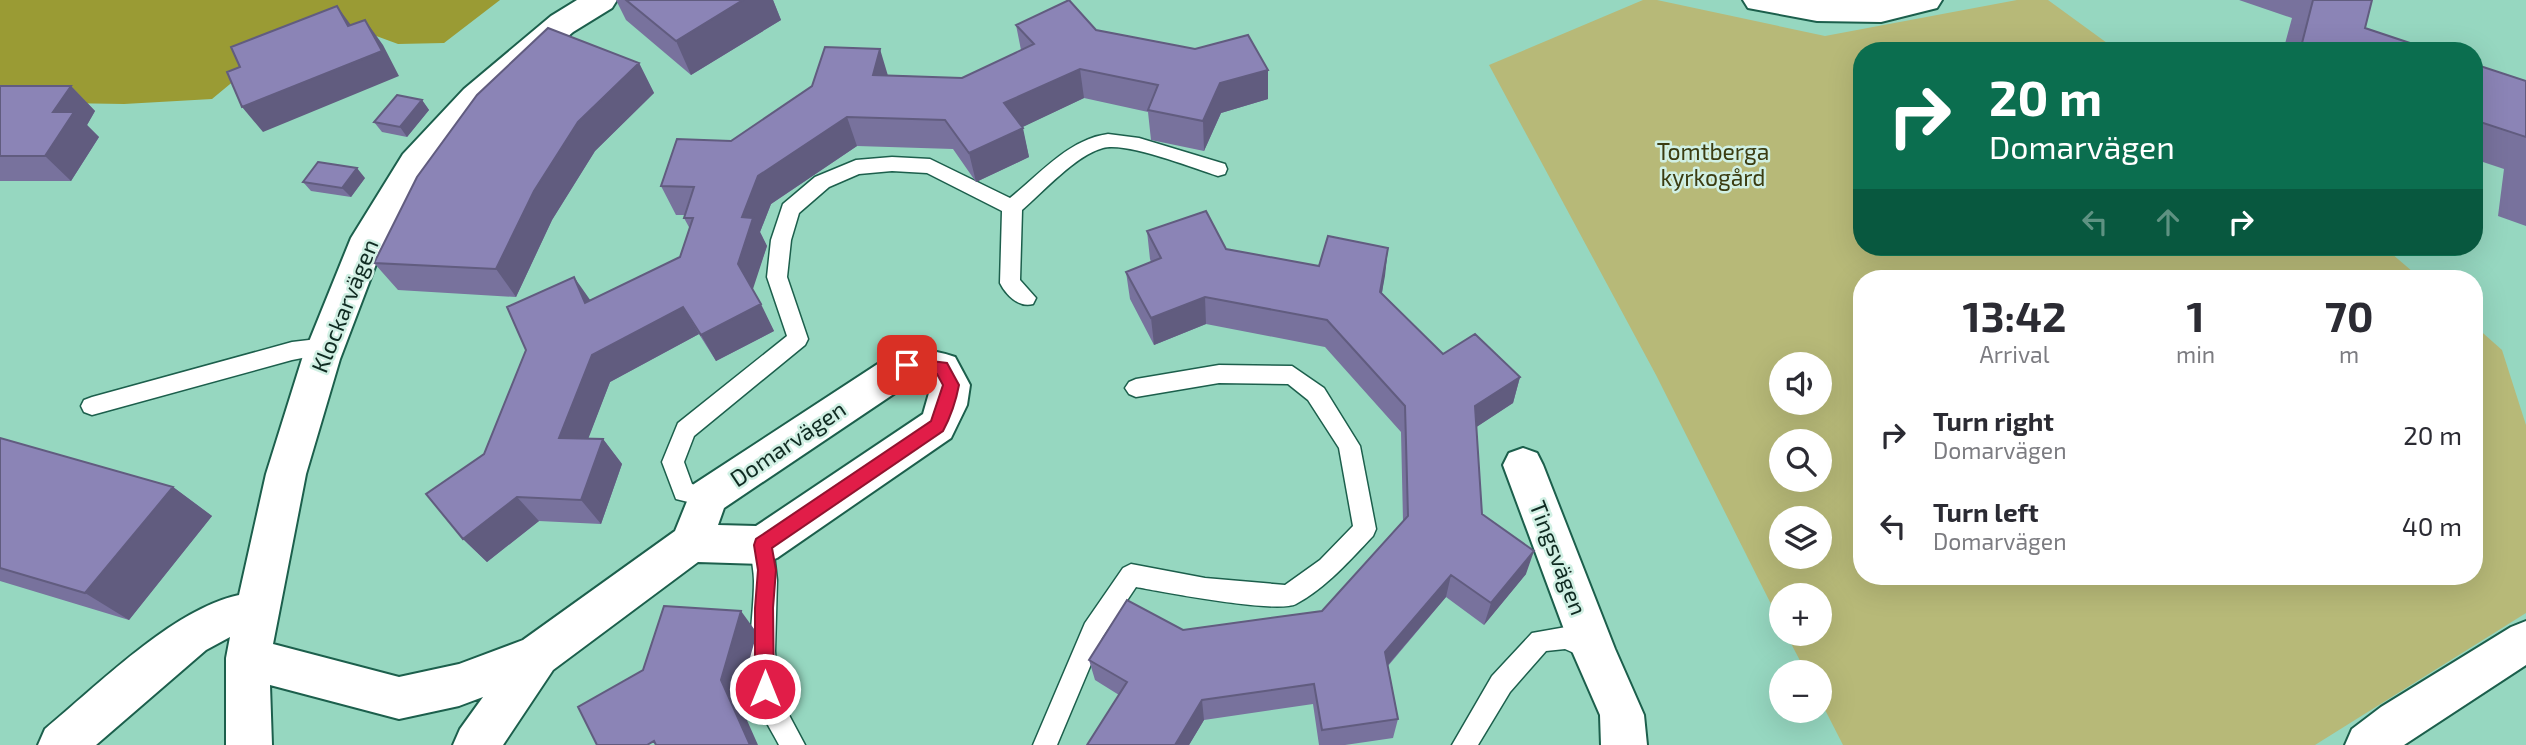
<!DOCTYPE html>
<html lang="en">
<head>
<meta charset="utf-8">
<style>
	body { margin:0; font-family:"Exo 2",sans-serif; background:#f2f2f3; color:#2b2b33; height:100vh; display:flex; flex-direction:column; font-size:26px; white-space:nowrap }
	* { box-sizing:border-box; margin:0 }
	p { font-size:23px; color:#7c7c81 }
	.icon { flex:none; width:38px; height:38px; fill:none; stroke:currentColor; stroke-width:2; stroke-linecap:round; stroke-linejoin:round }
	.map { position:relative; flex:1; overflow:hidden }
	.side { position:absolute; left:1853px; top:270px; width:630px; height:315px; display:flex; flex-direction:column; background:#fff; border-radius:28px; box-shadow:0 7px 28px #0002 }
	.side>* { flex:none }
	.guide { position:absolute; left:1853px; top:42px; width:630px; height:214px; border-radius:28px; box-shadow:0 7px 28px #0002; background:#0b6e4f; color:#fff; overflow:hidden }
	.buttons { position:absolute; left:1769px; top:352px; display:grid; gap:14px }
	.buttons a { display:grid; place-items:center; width:63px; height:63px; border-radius:50%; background:#fff; box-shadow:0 7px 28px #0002; font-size:35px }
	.pin { position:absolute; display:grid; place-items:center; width:60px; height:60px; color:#fff; margin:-30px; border-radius:14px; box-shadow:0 4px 10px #0006 }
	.me { position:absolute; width:77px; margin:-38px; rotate:0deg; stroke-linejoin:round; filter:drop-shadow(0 0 5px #0008) }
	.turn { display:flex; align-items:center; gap:24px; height:147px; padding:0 21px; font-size:32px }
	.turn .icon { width:91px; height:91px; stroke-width:2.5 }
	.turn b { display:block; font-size:49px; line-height:60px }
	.lanes { display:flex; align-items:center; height:66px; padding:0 21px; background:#0003; justify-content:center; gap:35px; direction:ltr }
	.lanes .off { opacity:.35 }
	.eta { display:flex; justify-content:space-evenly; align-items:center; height:119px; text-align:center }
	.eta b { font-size:42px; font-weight:700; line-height:49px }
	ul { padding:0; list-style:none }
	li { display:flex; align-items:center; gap:21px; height:91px; padding:0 21px }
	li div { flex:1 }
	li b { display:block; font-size:26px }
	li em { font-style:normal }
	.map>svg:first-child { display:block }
	.green { fill:#b7b978; fill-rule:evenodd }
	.forest { fill:#9a9b34 }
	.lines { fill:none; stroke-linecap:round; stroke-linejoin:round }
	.service-casing { stroke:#1c5f4c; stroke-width:3 }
	.minor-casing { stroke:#1c5f4c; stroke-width:4 }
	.service { fill:#fff; fill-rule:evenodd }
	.minor { fill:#fff; fill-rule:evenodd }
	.wall { fill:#78729d }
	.shaded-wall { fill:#615c7f }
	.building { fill:#8b84b6; stroke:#615c7f; stroke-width:2 }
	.route { fill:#e11d48; stroke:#92132f; stroke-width:2 }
	.labels { text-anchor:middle; stroke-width:5; stroke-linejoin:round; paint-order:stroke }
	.park-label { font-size:23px; fill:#3b3c11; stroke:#d1f0e4 }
	.street-label { font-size:23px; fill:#102b22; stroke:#d1f0e4 }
</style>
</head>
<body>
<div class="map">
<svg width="2526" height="745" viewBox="0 0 2526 745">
	<rect width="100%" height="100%" fill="#96d7c0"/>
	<path class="green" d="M1643 0H1657L1825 36 2017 0H2048L2118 51H1862V247H2384L2420 278H1862V576H2474L2475 326 2502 350 2526 425V613L2315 745H1843L1820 700V672H1806L1786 634H1820V595H1782L1781 624 1656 375 1489 65ZM1782 364H1820V402H1782ZM1782 441H1820V480H1782ZM1782 518H1820V556H1782Z"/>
	<path class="forest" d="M0 0H500L444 43 398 44 349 26 247 70 212 99 124 104 0 102Z"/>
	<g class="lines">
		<defs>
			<path id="service" d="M1108 134 1139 138 1225 164 1227 169 1225 174 1218 176C1192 168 1128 142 1103 148 1076 155 1043 192 1022 210L1020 280 1036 298 1033 304C1019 308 1006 295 1000 283L1002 211 927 173 892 171 859 174 829 187 799 213 791 240 787 277 808 339 805 345 694 436 684 462 692 484 716 490 719 497 716 504 708 507 676 499 662 462 678 423 787 336 767 277 771 240 783 204 815 177 856 160 892 157 930 159 1010 198C1040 174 1069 139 1108 134Z
				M326 338 333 340 336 346 333 352 292 360 92 415 84 412 81 406 84 400 92 397 292 342Z
				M1219 365 1292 366 1324 388 1360 446 1376 529 1373 536C1350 560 1326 588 1296 604 1277 614 1163 592 1136 587L1102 638 1057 745H1033L1085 623 1123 568 1131 564 1205 578 1285 585 1320 560 1353 526 1339 448 1308 400 1288 384 1219 383 1136 397 1129 394 1125 388 1129 382 1136 379Z
				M762 535 770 538 773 545 777 580 775 651 777 686 781 700 805 745H779C770 728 758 710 754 690 745 655 754 617 754 581 754 567 748 550 754 538Z
				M1566 627 1600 642 1604 650 1600 658 1592 661 1565 649 1546 651 1510 692 1478 745H1452L1492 676 1532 633Z"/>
			<path id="minor" d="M577 0H617L612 8 573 32 488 105 427 172 381 251 340 359 306 474 273 644 399 677 459 664 523 640 675 531 694 484 893 354C913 347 935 350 955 357L970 385 967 405 951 438 777 558 762 564 698 562 553 670 503 745H453L460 729 483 697 459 706 399 719 270 685 272 745H226V658L230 637 206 650 96 745H38L45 729C97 686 173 609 239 595L266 474 302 359 351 238 403 154 464 89 551 16ZM913 381 930 383 931 386 923 414 756 526 718 525 724 508Z
				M1743 0H1942L1937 8 1881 22 1817 21 1748 8Z
				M1523 448 1537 453 1543 465 1615 649 1644 715 1647 745H1601L1600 715 1572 651 1503 465 1509 453Z
				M2526 621V665L2404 745H2345L2352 729 2381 707 2511 627Z"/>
		</defs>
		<use href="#service" class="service-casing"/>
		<use href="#minor" class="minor-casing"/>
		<use href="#service" class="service"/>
		<use href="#minor" class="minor"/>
	</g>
	<path class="wall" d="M616 0H773L781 20 691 75 626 20Z
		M2239 0H2372L2365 28 2434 51H2283L2292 18Z
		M1016 25 1096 30 1268 99 1221 113 1204 151 1151 140 1148 112 1084 98 1022 127 1029 157 976 182 953 149 857 146 771 204 760 232 767 246 752 289 774 331 716 361 699 334 610 382 588 438 603 439 622 464 601 524 539 521 487 562 463 539 484 454 590 300 680 257 690 229 684 218 685 215H676L661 186 731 141 888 75 962 78 1021 50Z
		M639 63 654 93 595 151 552 220 516 297 398 290 374 263Z
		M2474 64 2526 81V226L2498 216 2504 169 2474 159Z
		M0 86H71L95 111 87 125 99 137 71 181H0Z
		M422 100 429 110 407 137 382 132 374 122Z
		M365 178 351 197 311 191 303 182Z
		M1147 231 1226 249 1319 266 1388 248 1382 293 1443 354 1520 377 1513 403 1476 427 1482 514 1526 574 1484 625 1446 597 1388 666 1398 719 1393 738 1345 745H1319L1313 704 1204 720 1189 745H1087L1119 695 1095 680 1089 660 1183 630 1322 611 1403 521 1401 432 1325 347 1206 324 1154 345 1130 299 1126 272 1151 262 1150 259Z
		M0 438 173 487 212 516 129 620 0 581Z"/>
	<path class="shaded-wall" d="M743 0H773L781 20 691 75 676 41Z
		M337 6 356 32 348 26Z
		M365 20 383 45 399 76 263 132 242 107Z
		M880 49 889 79 873 75Z
		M639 63 654 93 595 151 552 220 516 297 496 269 534 191 578 122Z
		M1080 69 1084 98 1010 133 1004 103Z
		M1268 70V99L1221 113 1204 151 1203 121 1220 83Z
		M71 86 95 111 87 125 99 137 71 181 45 156 53 112Z
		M422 100 429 110 407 137 400 127Z
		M847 117 857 146 771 204 760 232 767 246 752 292 738 264 742 217 758 176Z
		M1023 128 1029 157 976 182 969 153Z
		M357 168 365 178 351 197 342 188Z
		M1388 248 1385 276 1377 319 1380 292Z
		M574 277 593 304 585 303Z
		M1205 297 1206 324 1154 345 1151 318Z
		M761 304 774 331 716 361 701 335Z
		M683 307 699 334 610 382 579 463 559 438 592 355Z
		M1520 377 1513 403 1469 432 1475 406Z
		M603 439 622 464 601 524 581 500Z
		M173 487 212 516 129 620 85 593Z
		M517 497 539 521 487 562 463 539Z
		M1534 551 1526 574 1484 625 1491 603Z
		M1451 575 1446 597 1381 673 1385 652Z
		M741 611 757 633 738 700 758 745H750L721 680Z
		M1202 700 1204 720 1189 745H1175Z"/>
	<path class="building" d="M626 0H743L676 41Z
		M1069 0 1096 30 1195 49 1248 35 1268 70 1220 83 1203 121 1148 110 1158 85 1080 69 1004 103 1023 128 969 153 945 120 847 117 758 176 742 217 753 218 738 264 761 304 701 335 683 307 592 355 559 438 603 439 581 500 517 497 463 539 426 494 484 454 526 350 507 307 574 277 585 303 680 257 693 218H684L694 187 661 186 677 139 731 141 812 86 825 47 880 49 873 75 962 78 1034 44 1016 25Z
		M2313 0H2372L2365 28 2434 51H2300Z
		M337 6 348 26 365 20 382 51 242 107 227 72 240 67 231 47Z
		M548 28 639 63 578 122 534 191 496 269 374 263 417 177 477 95Z
		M2474 64 2526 81V137L2474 120Z
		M0 86H71L53 112H74L45 156H0Z
		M397 95 422 100 400 127 374 122Z
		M318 162 357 168 342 188 303 182Z
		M1206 211 1226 249 1319 266 1328 236 1388 248 1380 292 1443 354 1475 334 1520 377 1475 406 1482 514 1534 551 1491 603 1451 575 1385 652 1398 719 1322 730 1314 684 1202 700 1175 745H1087L1127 682 1089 660 1127 600 1183 630 1322 611 1408 516 1405 406 1327 320 1205 297 1151 318 1126 272 1161 258 1147 231Z
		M0 438 173 487 85 593 0 568Z
		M664 606 741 611 721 680 750 745H656L654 741 647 745H597L578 707 643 670Z"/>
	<path class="route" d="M907 358 947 363 959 385C956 401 951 416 943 431L772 548 776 570 773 608 774 689 771 695 765 698 758 695 755 689V608L758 570 754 545 756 539 931 421 943 385 937 374 901 370 899 365 901 360Z"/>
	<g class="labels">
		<g class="park-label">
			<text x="1713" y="160">Tomtberga<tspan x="1713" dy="26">kyrkogård</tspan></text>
		</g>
		<g class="street-label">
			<text transform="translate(345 306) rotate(-68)" y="8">Klockarvägen</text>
			<text transform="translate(788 444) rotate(-34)" y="8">Domarvägen</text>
			<text transform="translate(1558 558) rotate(69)" y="8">Tingsvägen</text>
		</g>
	</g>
</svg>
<div class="buttons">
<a><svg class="icon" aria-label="sound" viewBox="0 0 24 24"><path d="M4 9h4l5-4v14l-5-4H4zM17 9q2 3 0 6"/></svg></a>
<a><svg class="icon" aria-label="search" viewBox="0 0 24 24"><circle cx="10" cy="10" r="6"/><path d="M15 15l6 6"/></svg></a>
<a><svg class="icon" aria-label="layers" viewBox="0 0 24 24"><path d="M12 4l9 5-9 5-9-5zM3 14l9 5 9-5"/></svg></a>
<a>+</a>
<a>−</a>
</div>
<div class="pin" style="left:907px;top:365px;background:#d93025"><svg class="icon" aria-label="arrive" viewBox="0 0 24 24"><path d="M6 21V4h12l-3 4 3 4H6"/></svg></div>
<svg class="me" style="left:765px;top:689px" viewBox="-20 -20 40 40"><circle r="17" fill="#e11d48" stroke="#fff" stroke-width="3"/><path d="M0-11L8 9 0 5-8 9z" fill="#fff"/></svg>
<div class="guide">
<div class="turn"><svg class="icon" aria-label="right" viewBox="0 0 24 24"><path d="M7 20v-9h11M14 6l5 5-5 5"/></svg><div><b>20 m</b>Domarvägen</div></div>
<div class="lanes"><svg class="icon off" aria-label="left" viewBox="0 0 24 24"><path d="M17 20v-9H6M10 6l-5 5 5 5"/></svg><svg class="icon off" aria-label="ahead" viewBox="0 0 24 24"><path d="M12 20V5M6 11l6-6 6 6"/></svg><svg class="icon" aria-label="right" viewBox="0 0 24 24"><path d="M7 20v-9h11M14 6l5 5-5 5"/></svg></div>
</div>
<section class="side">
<div class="eta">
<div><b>13:42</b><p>Arrival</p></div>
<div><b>1</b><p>min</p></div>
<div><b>70</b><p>m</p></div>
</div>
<ul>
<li><svg class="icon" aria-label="right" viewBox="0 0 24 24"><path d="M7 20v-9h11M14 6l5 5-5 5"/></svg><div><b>Turn right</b><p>Domarvägen</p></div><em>20 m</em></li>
<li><svg class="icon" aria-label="left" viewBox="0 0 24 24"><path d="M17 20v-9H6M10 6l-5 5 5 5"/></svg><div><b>Turn left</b><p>Domarvägen</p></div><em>40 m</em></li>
</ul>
</section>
</div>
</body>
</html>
